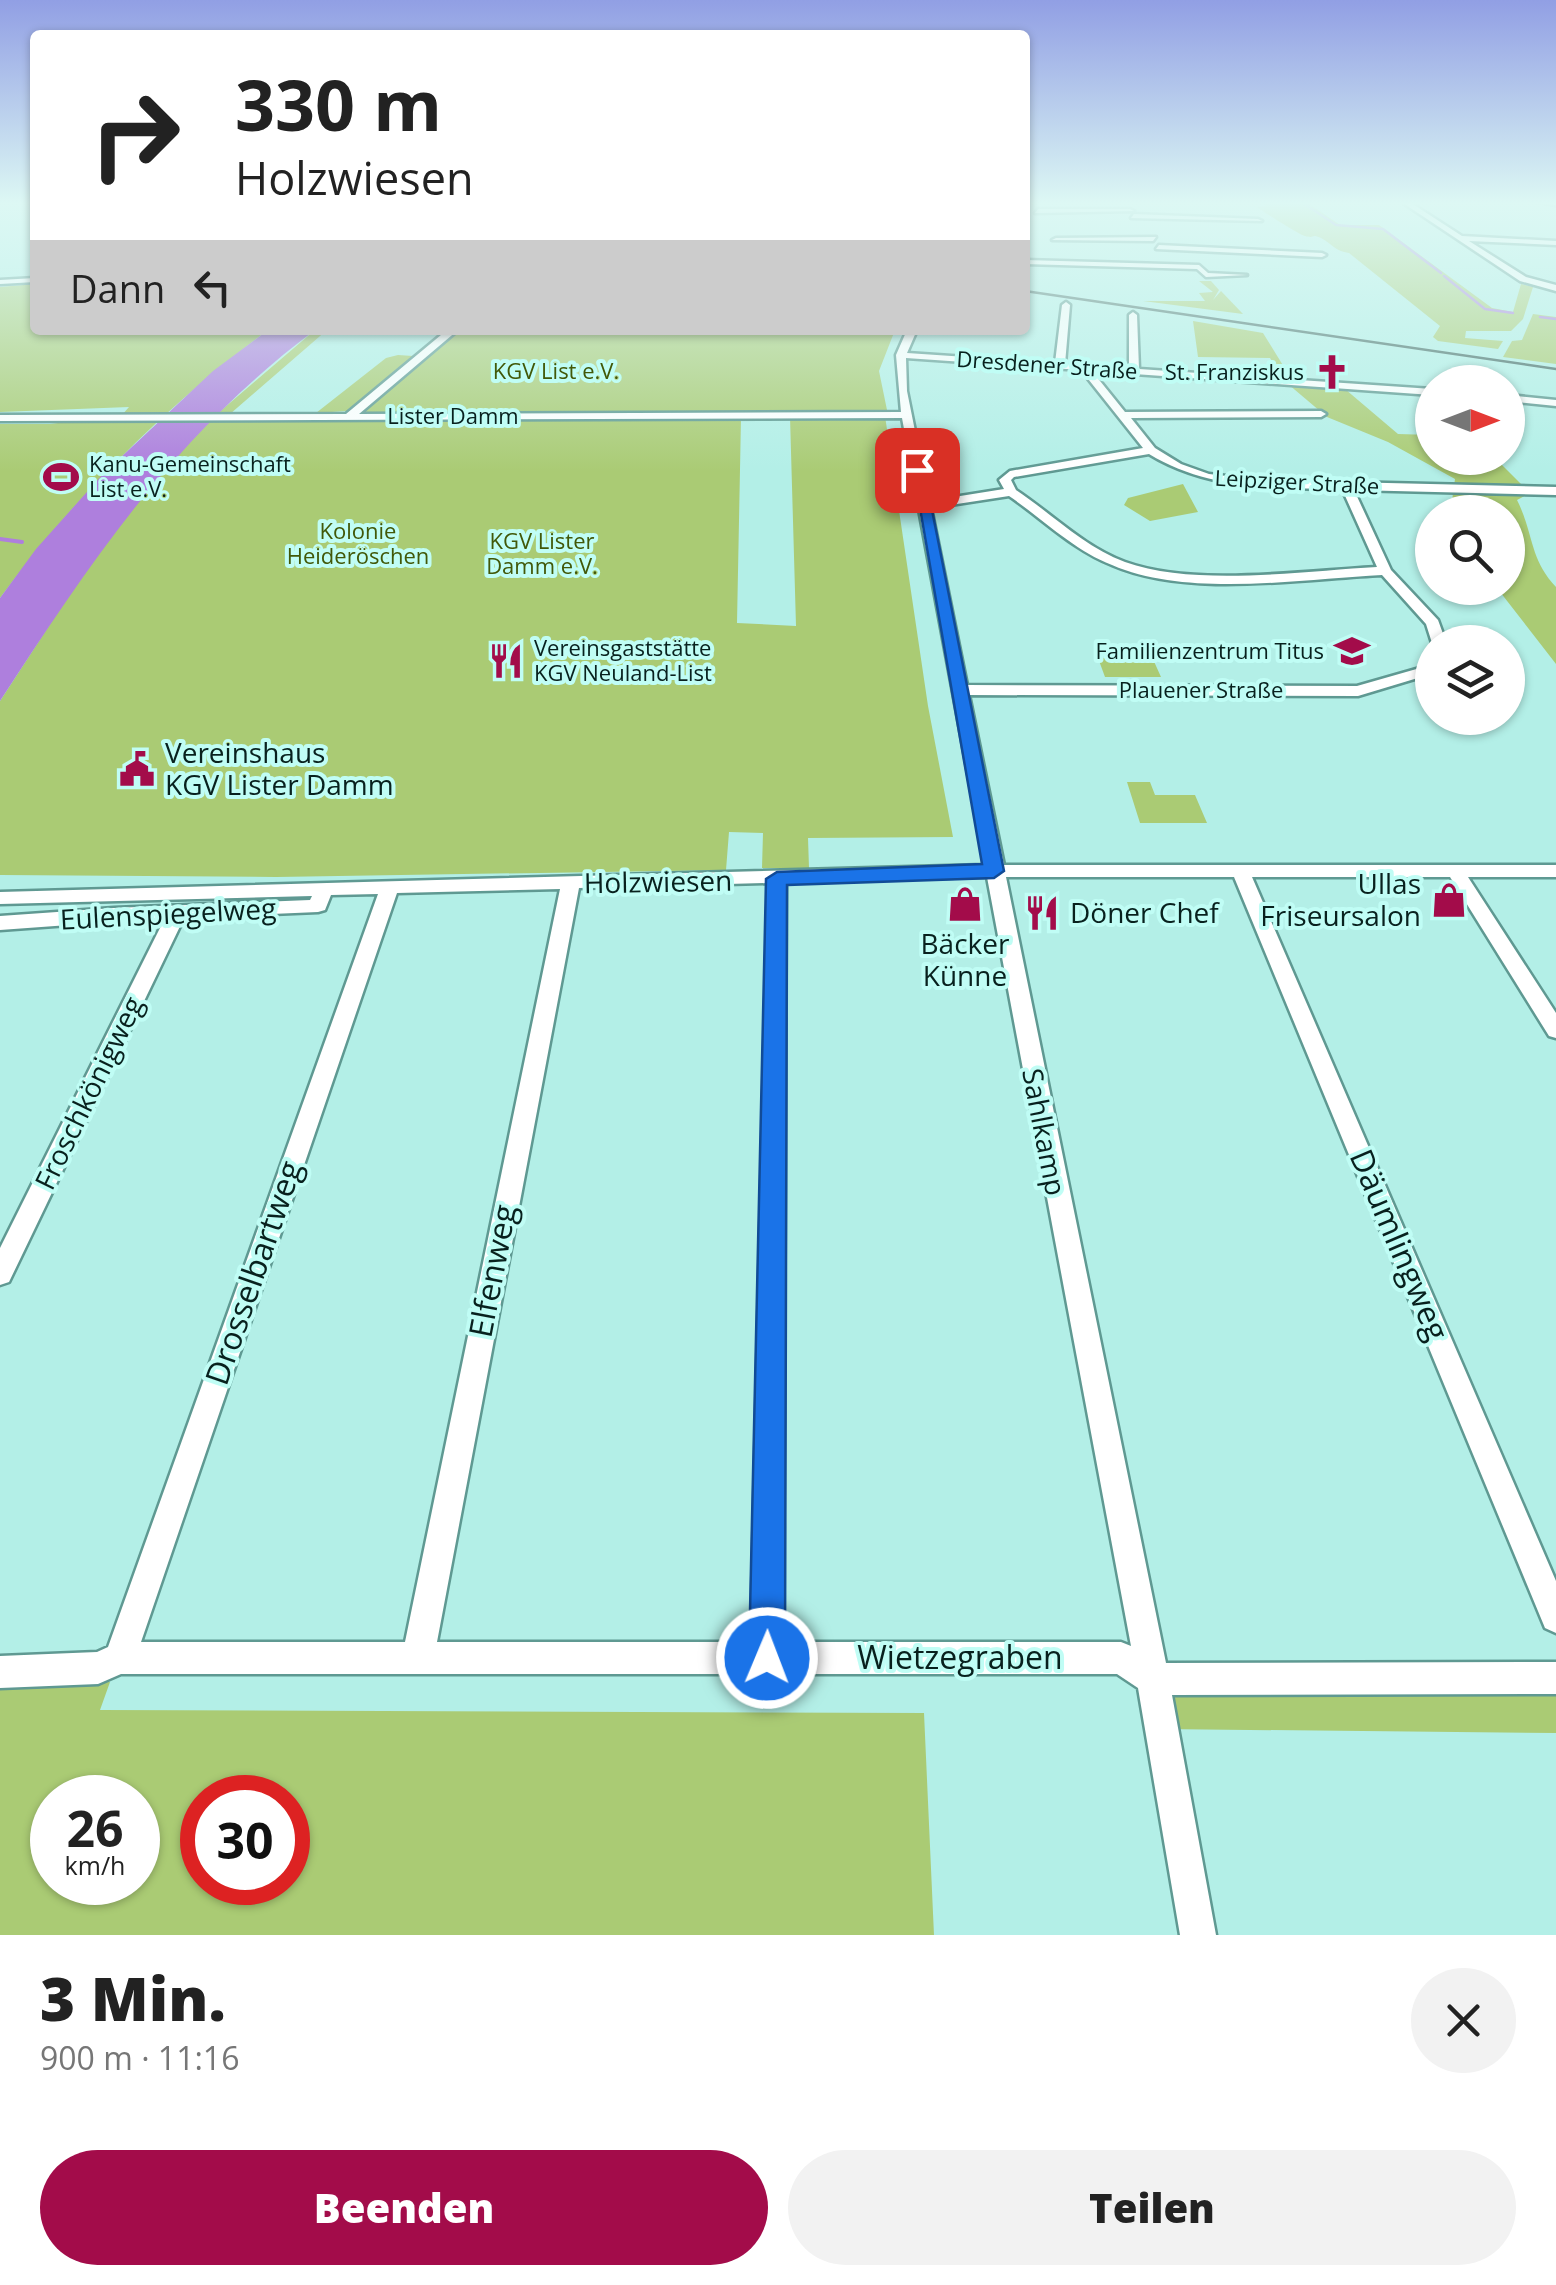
<!DOCTYPE html>
<html lang="de">
<head>
<meta charset="utf-8">
<style>
	body { margin:0; font-family:"Open Sans",sans-serif; background:#f2f2f2; color:#222; height:100vh; display:flex; flex-direction:column; font-size:38px; white-space:nowrap }
	* { box-sizing:border-box; margin:0 }
	p { font-size:32px; color:#767676 }
	.icon { flex:none; width:55px; height:55px; fill:none; stroke:currentColor; stroke-width:2; stroke-linecap:round; stroke-linejoin:round }
	.map { position:relative; height:1935px; overflow:hidden }
	.sheet { display:flex; flex-direction:column; background:#fff; flex:1 }
	.sheet>* { flex:none }
	.top-card { position:absolute; left:30px; top:30px; width:1000px; height:305px; border-radius:10px; box-shadow:0 2px 8px #0004; background:#fff; color:#222; overflow:hidden }
	.needle { width:65px; rotate:90deg }
	.fabs { position:absolute; left:1415px; top:365px; display:grid; gap:20px }
	.fabs a { display:grid; place-items:center; width:110px; height:110px; border-radius:50%; background:#fff; box-shadow:0 2px 8px #0004; font-size:50px }
	.speed { position:absolute; left:30px; top:1775px; display:flex; gap:20px; font-size:50px; font-weight:700; text-align:center }
	.speed>* { display:grid; place-content:center; width:130px; height:130px; border-radius:50%; background:#fff; box-shadow:0 2px 8px #0004; line-height:1 }
	.speed small { font-size:25px; font-weight:400 }
	.speed .limit { border:15px solid #d22; background:#fff; color:#111 }
	.pin { position:absolute; display:grid; place-items:center; width:85px; height:85px; color:#fff; margin:-42px; border-radius:20px; box-shadow:0 5px 15px #0006 }
	.me { position:absolute; width:110px; margin:-55px; rotate:1deg; stroke-linejoin:round; filter:drop-shadow(0 0 8px #0008) }
	.turn { display:flex; align-items:center; gap:35px; height:210px; padding:0 40px; font-size:45px }
	.turn .icon { width:130px; height:130px; stroke-width:2.5 }
	.turn b { display:block; font-size:70px; line-height:85px }
	.then { display:flex; align-items:center; height:95px; padding:0 40px; background:#0003; gap:20px; font-size:38px }
	.round { display:grid; place-items:center; flex:none; width:105px; height:105px; border-radius:52px; background:#f2f2f2 }
	.headline { display:flex; align-items:center; justify-content:space-between; height:170px; padding:0 40px }
	h1 { font-size:60px; font-weight:800; line-height:75px }
	.cta { display:flex; gap:20px; margin-top:auto; padding:20px 40px }
	.cta a { flex:1; height:115px; border-radius:60px; background:#a30c4a; color:#fff; font-size:40px; font-weight:800; line-height:115px; text-align:center }
	.cta a+a { background:#f2f2f2; color:#222 }
	.map>svg:first-child { display:block }
	.green { fill:#aacb74; fill-rule:evenodd }
	.water { fill:#ae7fdd }
	.lines { fill:none; stroke-linecap:round; stroke-linejoin:round }
	.stream-far1 { stroke:#ae7fdd; stroke-width:2.5 }
	.stream { stroke:#ae7fdd; stroke-width:4 }
	.minor-casing { stroke:#5f9992; stroke-width:5 }
	.minor { fill:#fff; fill-rule:evenodd }
	.tram { stroke:#466c67; stroke-width:2.5 }
	.route { fill:#1a73e8; stroke:#114b97; stroke-width:2.5 }
	.labels { text-anchor:middle; stroke-width:8; stroke-linejoin:round; paint-order:stroke }
	.far-street-label { font-size:22px; fill:#08211e; stroke:#c0fdf5 }
	.far-park-label { font-size:22px; fill:#415808; stroke:#c0fdf5 }
	.far-poi-label { font-size:22px; fill:#08211e; stroke:#c0fdf5; text-anchor:end }
	.poi-label { font-size:28px; fill:#08211e; stroke:#c0fdf5; text-anchor:start }
	.street-label { font-size:28px; fill:#08211e; stroke:#c0fdf5 }
	.near-street-label { font-size:32px; fill:#08211e; stroke:#c0fdf5 }
</style>
</head>
<body>
<div class="map">
<svg width="1556" height="1935" viewBox="0 0 1556 1935">
	<rect width="100%" height="100%" fill="#b3efe7"/>
	<path class="green" d="M1261 201H1305L1340 225H1379L1492 308 1513 312 1521 284 1533 287 1523 319 1511 331H1466L1465 338 1503 341 1498 349 1438 341 1433 337 1440 326 1349 253C1335 251 1332 244 1321 238 1310 233 1316 239 1305 236 1300 235 1262 211 1257 207L1266 206Z
		M1199 281H1211L1219 290 1213 300 1221 291 1243 314 1143 301H1205L1199 293 1213 292Z
		M35 284V330H268C166 406 76 495 0 598V424H50L122 415 129 407 0 412V287Z
		M1533 314 1556 317V364L1503 357 1512 341 1522 340Z
		M1193 321 1263 333 1284 367 1301 368 1304 381 1283 379 1270 358 1198 357Z
		M315 330H327L230 414 293 421 741 418 737 623 796 626 790 416H885L928 706 953 837 808 838 809 868H762L763 833 729 832 726 870 276 877 0 875V701L93 558 157 476 217 414Z
		M458 330H895L879 371 887 410 358 415Z
		M398 355 413 356 347 411 316 413 386 358Z
		M1288 384 1345 389 1398 434 1432 435V458H1495L1530 493 1517 500C1534 534 1529 558 1556 587V664L1497 588H1508V512H1454L1451 508 1455 479 1388 442 1327 417Z
		M1183 484 1198 512 1150 521 1124 505 1128 498Z
		M1152 657 1161 677H1105L1098 658Z
		M1127 782H1150L1155 795H1195L1207 823H1140Z
		M1556 1678V1733L1159 1729 1153 1679Z
		M110 1682 100 1710 924 1713 934 1935H0V1684ZM52 1798H138V1882H52ZM202 1798H288V1882H202Z"/>
	<path class="water" d="M268 330H315C176 434 93 558 0 701V598L36 549 103 474 213 371Z"/>
	<g class="lines">
		<path class="stream-far1" d="M1300 201 1336 225 1383 229 1441 273
			M1444 276 1485 309 1513 313
			M1540 317 1556 319"/>
		<path class="stream" d="M0 539 22 542"/>
		<defs>
			<path id="minor" d="M1400 201H1408L1462 236 1556 241V245L1469 241 1526 277 1556 285V291L1520 281Z
				M1533 201H1556V205Z
				M1038 209H1130L1134 211 1035 213Z
				M1134 214 1258 219 1262 221 1131 218Z
				M1156 237 1153 241 1052 240 1056 238Z
				M1159 245 1322 253 1326 255 1322 257 1156 249Z
				M1025 260 1199 265 1208 273 1247 275 1206 277 1197 269 1025 264Z
				M35 278V282L0 284V280Z
				M1066 302 1070 305 1065 364 1129 368V315L1133 312 1137 315 1139 369 1432 389V395L1092 371 1125 412 1321 411 1326 414 1321 417 1131 418 1155 448 1181 464 1209 474 1261 480 1556 487V495L1354 490 1391 570 1438 620 1446 642 1432 643 1426 624 1382 575C1300 579 1188 598 1112 565 1073 550 1043 519 1009 496L931 508 967 685 1357 686 1420 668 1427 656 1432 655 1431 674 1358 696 969 695 1004 865H1556V877H1468L1556 1013V1038L1549 1036 1450 877H1252L1556 1581V1633L1545 1628 1234 877H1006L1166 1663 1556 1662V1694L1172 1695 1216 1935H1180L1138 1688 1117 1674H121L98 1684 0 1688V1656L97 1652 108 1647 378 894 331 895 325 910 318 912 184 918 9 1282 0 1285V1248L165 918 0 930V916L114 908 310 900 312 896 0 904V892L985 865 902 418 0 421V415L346 414 447 330H458L359 414 901 412 896 355 907 330H917L907 353 1055 363 1062 305ZM906 358 1081 370 1143 448 1010 471 999 480 1004 489 929 501 907 391ZM1149 454C1208 490 1274 488 1342 489L1377 567C1303 571 1194 587 1125 562 1084 547 1051 513 1016 490L1011 480 1014 477ZM974 877H987L1131 1646 1121 1642H783L786 882ZM768 883 751 1642H437L579 888ZM560 889 405 1642H141L397 893Z
				M1508 395 1556 400V406L1508 401Z"/>
		</defs>
		<use href="#minor" class="minor-casing"/>
		<use href="#minor" class="minor"/>
		<path class="tram" d="M1025 291 1556 369"/>
	</g>
	<linearGradient id="sky" x2="0" y2="1"><stop stop-color="#919fe4"/><stop offset="0.43" stop-color="#ddf8f4"/><stop offset="1" stop-color="#ddf8f4" stop-opacity="0"/></linearGradient>
	<rect width="1556" height="472" fill="url(#sky)"/>
	<path class="route" d="M913 468 924 470 1004 871 994 878 787 885 785 1658 780 1670 767 1676 754 1670 749 1658 766 879 777 872 982 864Z"/>
	<defs>
		<symbol id="church-bare" viewBox="-9 -9 18 18"><path d="M-1.2-6h2.4v3.5h3.3v2.4h-3.3V6h-2.4V-.1h-3.3v-2.4h3.3Z" fill="#a30c4a" stroke="#c0fdf5" stroke-width="2.5" paint-order="stroke"/></symbol>
		<symbol id="stadium-bare" viewBox="-9 -9 18 18"><path d="M0-5a6.5 5 0 1 0 0 10a6.5 5 0 1 0 0-10ZM-3.5-1.8h7v3.6h-7Z" fill="#a30c4a" stroke="#c0fdf5" stroke-width="2.5" paint-order="stroke"/></symbol>
		<symbol id="school-bare" viewBox="-9 -9 18 18"><path d="M0-5L7-2L0 1L-7-2ZM-4 1L0 2.5L4 1V4Q0 6-4 4Z" fill="#a30c4a" stroke="#c0fdf5" stroke-width="2.5" paint-order="stroke"/></symbol>
		<symbol id="restaurant-bare" viewBox="-9 -9 18 18"><path d="M-5-6h1v4h1v-4h1v4h1v-4h1v5L-1.5 .5V6h-2V.5L-5-1ZM5-6V6H3V1.5H1.5Q1.5-4 5-6Z" fill="#a30c4a" stroke="#c0fdf5" stroke-width="2.5" paint-order="stroke"/></symbol>
		<symbol id="civic-bare" viewBox="-9 -9 18 18"><path d="M-.6-6.5H3V-4.5H.6V-3L4-1V1h2V6H-6V1h2V-1L-.6-3ZM-1.2 2.5V6h2.4V2.5Z" fill="#a30c4a" stroke="#c0fdf5" stroke-width="2.5" paint-order="stroke"/></symbol>
		<symbol id="shop-bare" viewBox="-9 -9 18 18"><path d="M-5-2.5h2.3a2.7 3.5 0 0 1 5.4 0H5L5.5 6h-11ZM-1.5-2.5h3a1.5 2.3 0 0 0-3 0Z" fill="#a30c4a" stroke="#c0fdf5" stroke-width="2.5" paint-order="stroke"/></symbol>
	</defs>
	<g fill-rule="evenodd">
		<use href="#church-bare" x="1307" y="347" width="50" height="50"/>
		<use href="#stadium-bare" x="36" y="452" width="50" height="50"/>
		<use href="#school-bare" x="1327" y="626" width="50" height="50"/>
		<use href="#restaurant-bare" x="481" y="636" width="50" height="50"/>
		<use href="#civic-bare" x="112" y="744" width="50" height="50"/>
		<use href="#shop-bare" x="1424" y="875" width="50" height="50"/>
		<use href="#shop-bare" x="940" y="879" width="50" height="50"/>
		<use href="#restaurant-bare" x="1017" y="888" width="50" height="50"/>
	</g>
	<g class="labels">
		<g class="far-street-label">
			<text transform="translate(1047 365) rotate(4)" y="8">Dresdener Straße</text>
			<text x="453" y="424">Lister Damm</text>
			<text transform="translate(1297 482) rotate(3)" y="8">Leipziger Straße</text>
			<text x="1201" y="698">Plauener Straße</text>
		</g>
		<g class="far-park-label">
			<text x="556" y="379">KGV List e.V.</text>
			<text x="358" y="539">Kolonie<tspan x="358" dy="25">Heideröschen</tspan></text>
			<text x="542" y="549">KGV Lister<tspan x="542" dy="25">Damm e.V.</tspan></text>
		</g>
		<g class="far-poi-label">
			<text x="1304" y="380">St. Franziskus</text>
			<text x="89" y="472" text-anchor="start">Kanu-Gemeinschaft<tspan x="89" dy="25">List e.V.</tspan></text>
			<text x="534" y="656" text-anchor="start">Vereinsgaststätte<tspan x="534" dy="25">KGV Neuland-List</tspan></text>
			<text x="1324" y="659">Familienzentrum Titus</text>
		</g>
		<g class="poi-label">
			<text x="165" y="763">Vereinshaus<tspan x="165" dy="32">KGV Lister Damm</tspan></text>
			<text x="1421" y="894" text-anchor="end">Ullas<tspan x="1421" dy="32">Friseursalon</tspan></text>
			<text x="1070" y="923">Döner Chef</text>
			<text x="965" y="954" text-anchor="middle">Bäcker<tspan x="965" dy="32">Künne</tspan></text>
		</g>
		<g class="street-label">
			<text transform="translate(658 882) rotate(-1)" y="10">Holzwiesen</text>
			<text transform="translate(168 914) rotate(-3)" y="10">Eulenspiegelweg</text>
			<text transform="translate(89 1093) rotate(-64)" y="10">Froschkönigweg</text>
			<text transform="translate(1044 1132) rotate(79)" y="10">Sahlkamp</text>
		</g>
		<g class="near-street-label">
			<text transform="translate(1399 1245) rotate(67)" y="11">Däumlingweg</text>
			<text transform="translate(493 1271) rotate(-79)" y="11">Elfenweg</text>
			<text transform="translate(254 1273) rotate(-71)" y="11">Drosselbartweg</text>
			<text x="960" y="1669">Wietzegraben</text>
		</g>
	</g>
</svg>
<div class="fabs">
<a><svg class="needle" viewBox="-14 -14 28 28"><path d="M0-13l5 13h-10z" fill="#e53935"/><path d="M0 13l5-13h-10z" fill="#767676"/></svg></a>
<a><svg class="icon" aria-label="search" viewBox="0 0 24 24"><circle cx="10" cy="10" r="6"/><path d="M15 15l6 6"/></svg></a>
<a><svg class="icon" aria-label="layers" viewBox="0 0 24 24"><path d="M12 4l9 5-9 5-9-5zM3 14l9 5 9-5"/></svg></a>
</div>
<div class="speed"><div>26<small>km/h</small></div><div class="limit">30</div></div>
<div class="pin" style="left:917px;top:470px;background:#d93025"><svg class="icon" aria-label="arrive" viewBox="0 0 24 24"><path d="M6 21V4h12l-3 4 3 4H6"/></svg></div>
<svg class="me" style="left:767px;top:1658px" viewBox="-20 -20 40 40"><circle r="17" fill="#1a73e8" stroke="#fff" stroke-width="3"/><path d="M0-11L8 9 0 5-8 9z" fill="#fff"/></svg>
<div class="top-card">
<div class="turn"><svg class="icon" aria-label="right" viewBox="0 0 24 24"><path d="M7 20v-9h11M14 6l5 5-5 5"/></svg><div><b>330 m</b>Holzwiesen</div></div>
<div class="then">Dann<svg class="icon" aria-label="left" viewBox="0 0 24 24"><path d="M17 20v-9H6M10 6l-5 5 5 5"/></svg></div>
</div>
</div>
<section class="sheet">
<div class="headline"><div><h1>3 Min.</h1><p>900 m · 11:16</p></div><a class="round"><svg class="icon" aria-label="close" viewBox="0 0 24 24"><path d="M6 6l12 12M18 6L6 18"/></svg></a></div>
<div class="cta"><a>Beenden</a><a>Teilen</a></div>
</section>
</body>
</html>
